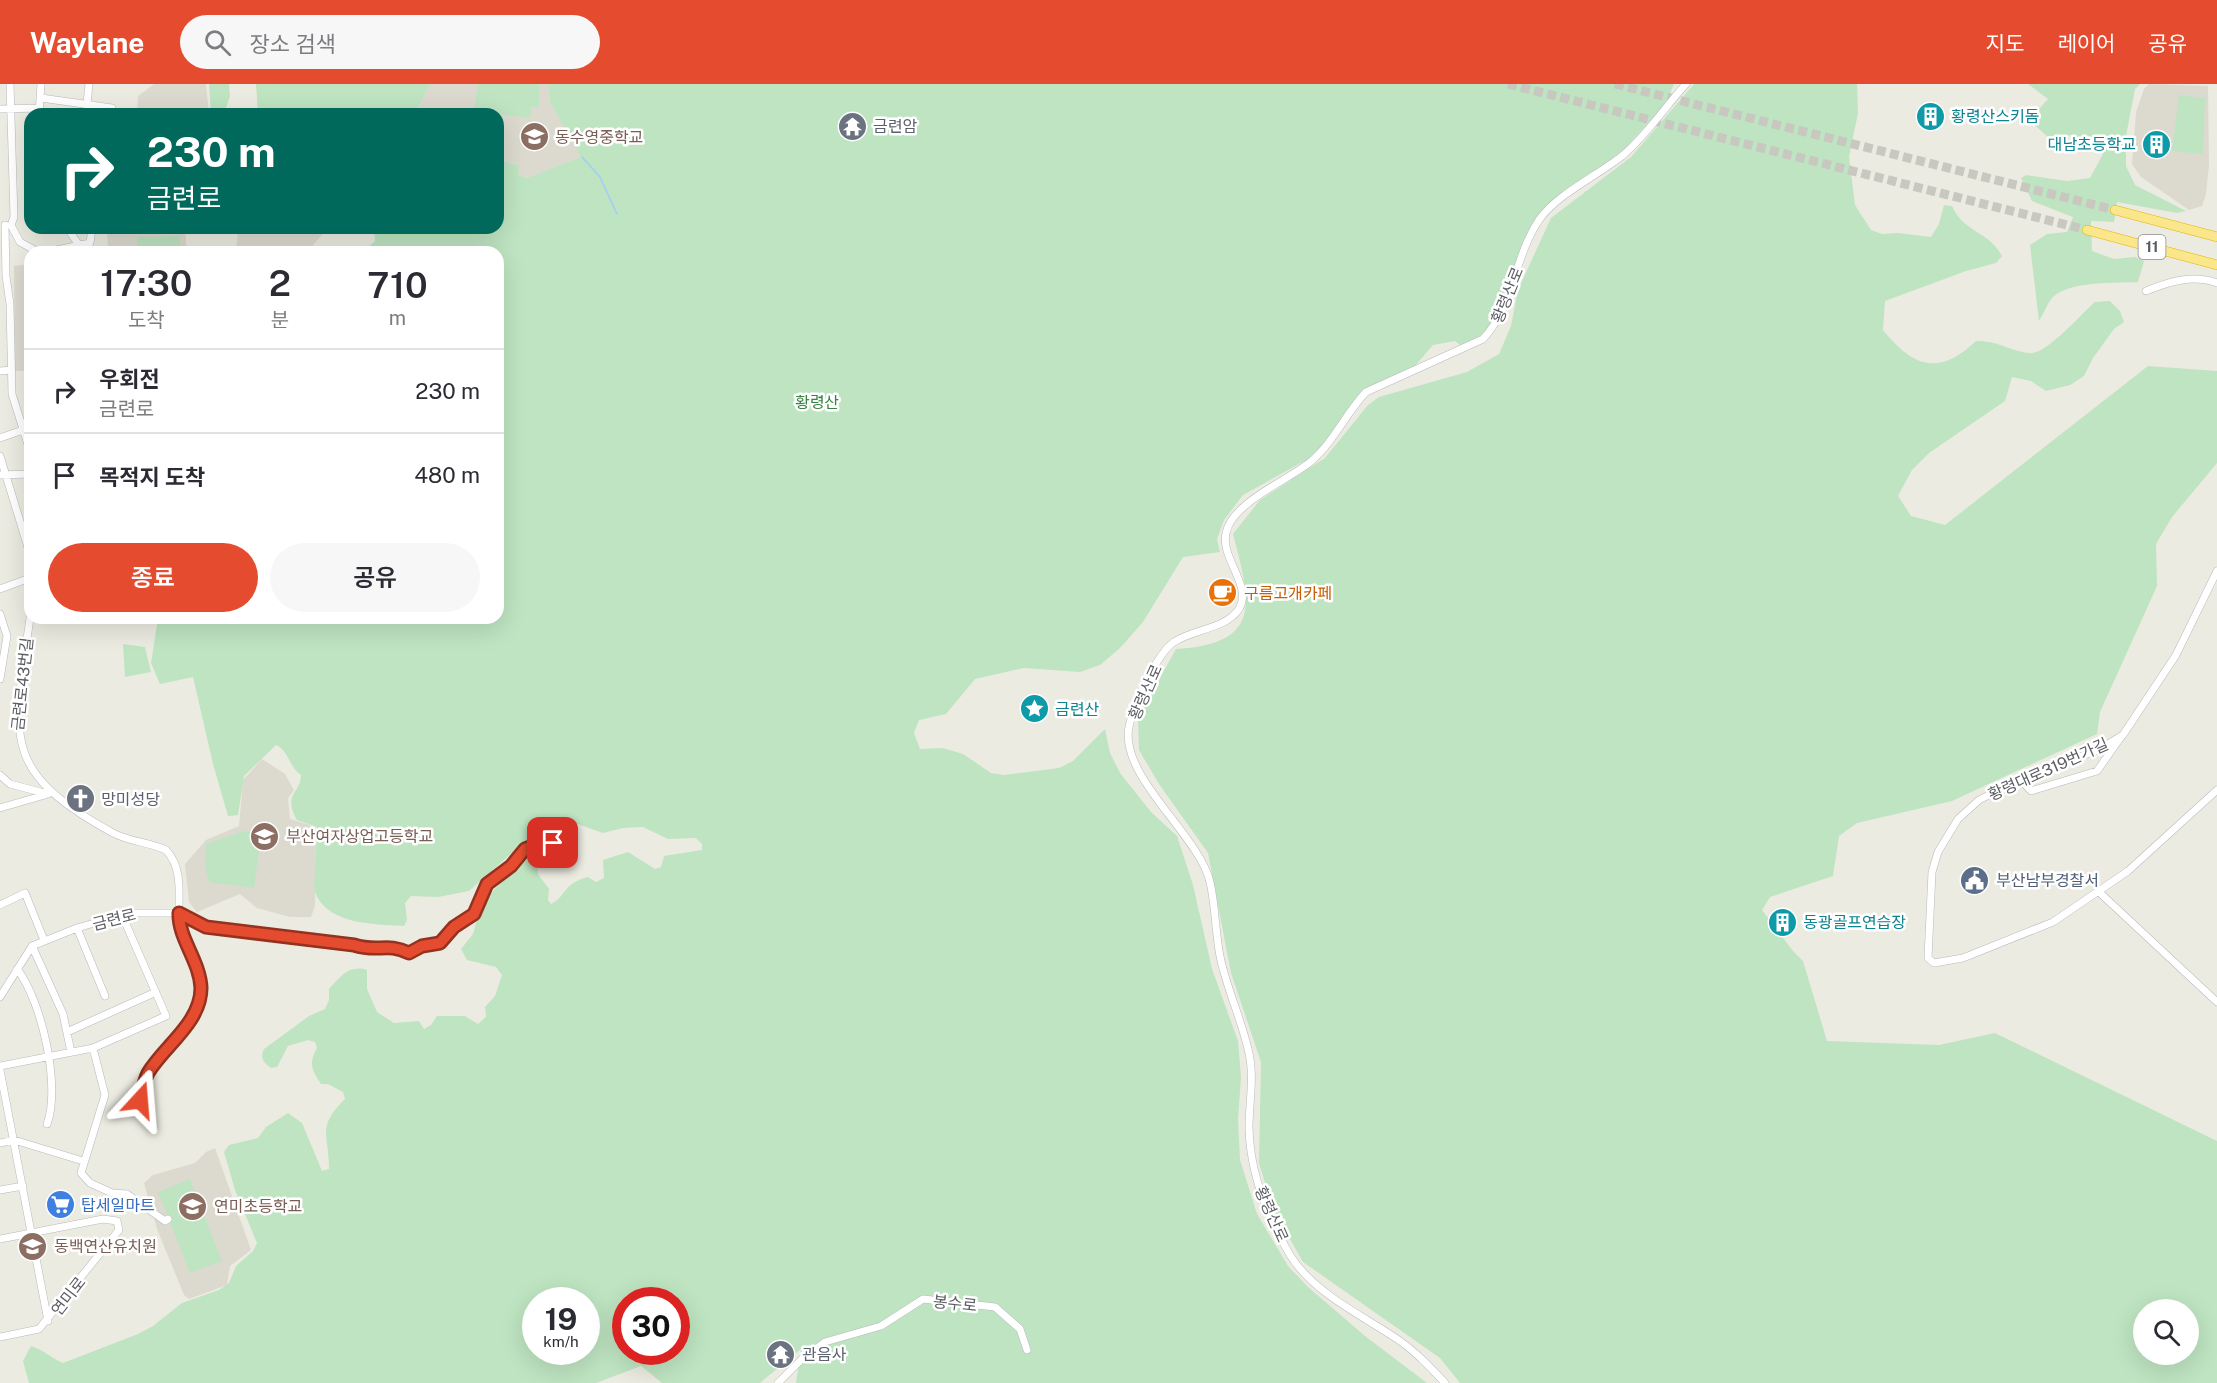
<!DOCTYPE html>
<html lang="ko">
<head>
<meta charset="utf-8">
<style>
	body { margin:0; font-family:"Public Sans","Noto Sans KR",sans-serif; background:#f7f7f7; color:#2b2b33; height:100vh; display:flex; flex-direction:column; font-size:22px; white-space:nowrap }
	* { box-sizing:border-box; margin:0 }
	p { font-size:20px; color:#7c7c81 }
	.icon { flex:none; width:33px; height:33px; fill:none; stroke:currentColor; stroke-width:2; stroke-linecap:round; stroke-linejoin:round }
	.map { position:relative; flex:1; overflow:hidden }
	.drawer { position:absolute; left:24px; top:162px; width:480px; height:378px; display:flex; flex-direction:column; background:#fff; border-radius:18px; box-shadow:0 6px 24px #0002 }
	.drawer>* { flex:none }
	.hud { position:absolute; left:24px; top:24px; width:480px; height:126px; border-radius:18px; box-shadow:0 6px 24px #0002; background:#00695c; color:#fff; overflow:hidden }
	.buttons { position:absolute; left:2133px; top:1215px; display:grid; gap:12px }
	.buttons a { display:grid; place-items:center; width:66px; height:66px; border-radius:50%; background:#fff; box-shadow:0 6px 24px #0002; font-size:30px }
	.speed { position:absolute; left:522px; top:1203px; display:flex; gap:12px; font-size:30px; font-weight:700; text-align:center }
	.speed>* { display:grid; place-content:center; width:78px; height:78px; border-radius:50%; background:#fff; box-shadow:0 6px 24px #0002; line-height:1 }
	.speed small { font-size:15px; font-weight:400 }
	.speed .limit { border:9px solid #d22; background:#fff; color:#111 }
	.pin { position:absolute; display:grid; place-items:center; width:51px; height:51px; color:#fff; margin:-26px; border-radius:12px; box-shadow:0 3px 9px #0006 }
	.me { position:absolute; width:66px; margin:-33px; rotate:19deg; stroke-linejoin:round; filter:drop-shadow(0 0 4px #0008) }
	.turn { display:flex; align-items:center; gap:21px; height:126px; padding:0 24px; font-size:27px }
	.turn .icon { width:78px; height:78px; stroke-width:2.5 }
	.turn b { display:block; font-size:42px; line-height:51px }
	.eta { display:flex; justify-content:space-evenly; align-items:center; height:102px; text-align:center }
	.eta b { font-size:36px; font-weight:600; line-height:42px }
	.action { display:flex; gap:12px; margin-top:auto; padding:12px 24px }
	.action a { flex:1; height:69px; border-radius:36px; background:#e54c2f; color:#fff; font-size:24px; font-weight:600; line-height:69px; text-align:center }
	.action a+a { background:#f7f7f7; color:#2b2b33 }
	ul { padding:0; list-style:none }
	li { display:flex; align-items:center; gap:18px; height:84px; padding:0 24px; border-top:2px solid #e1e1e2 }
	li div { flex:1 }
	li b { display:block; font-size:22px }
	li em { font-style:normal }
	header { display:flex; align-items:center; gap:36px; box-sizing:border-box; height:84px; padding:0 30px; background:#e54c2f; color:#fff }
	header strong { font-size:28px }
	nav { display:flex; gap:33px; margin-inline-start:auto; font-size:21px }
	.search { width:420px; height:54px; background:#f7f7f7; display:flex; align-items:center; gap:15px; box-sizing:border-box; padding:0 21px; border-radius:33px; color:#7c7c81; font-size:22px }
	.map>svg:first-child { display:block }
	.education { fill:#dcdacf }
	.green { fill:#bee4c1; fill-rule:evenodd }
	.lines { fill:none; stroke-linecap:round; stroke-linejoin:round }
	.stream { stroke:#a1cdfd; stroke-width:1.5 }
	.highway-tunnel { stroke:#c8c8c1; stroke-width:9; stroke-dasharray:9 4.5; stroke-linecap:butt }
	.minor-casing { stroke:#b7b9be; stroke-width:8 }
	.highway-casing { stroke:#e8b305; stroke-width:10 }
	.minor { stroke:#fff; stroke-width:7 }
	.highway { stroke:#fae78b; stroke-width:9 }
	.route-casing { stroke:#95311f; stroke-width:15 }
	.route { stroke:#e54c2f; stroke-width:10 }
	.labels { text-anchor:middle; stroke-width:5; stroke-linejoin:round; paint-order:stroke }
	.shield { fill:#fff; stroke:#8c8e91; stroke-width:1.5 }
	.shield-label { font-size:15px; font-weight:bold; fill:#5a5d62 }
	.culture-label { font-size:16px; fill:#0d838f; stroke:#fff; text-anchor:start }
	.worship-label { font-size:16px; fill:#5b616d; stroke:#fff; text-anchor:start }
	.education-label { font-size:16px; fill:#785e54; stroke:#fff; text-anchor:start }
	.street-label { font-size:16px; fill:#5a5d62; stroke:#fff }
	.park-label { font-size:16px; fill:#378440; stroke:#fff }
	.food-label { font-size:16px; fill:#c56008; stroke:#fff; text-anchor:start }
	.service-label { font-size:16px; fill:#4e5e75; stroke:#fff; text-anchor:start }
	.shop-label { font-size:16px; fill:#366cbe; stroke:#fff; text-anchor:start }
</style>
</head>
<body>
<header>
<strong>Waylane</strong>
<div class="search"><svg class="icon" aria-label="search" viewBox="0 0 24 24"><circle cx="10" cy="10" r="6"/><path d="M15 15l6 6"/></svg>장소 검색</div>
<nav><a>지도</a><a>레이어</a><a>공유</a></nav>
</header>
<div class="map">
<svg width="2217" height="1299" viewBox="0 0 2217 1299">
	<rect width="100%" height="100%" fill="#ecebe1"/>
	<path class="education" d="M154 0H206L209 30H137L138 12Z
		M430 0H548L550 18 582 73 528 94 518 90 519 81 498 76V30H415Z
		M2149 0 2208 2 2209 81 2206 110 2202 122 2189 126 2141 93 2132 80 2136 28 2144 5Z
		M107 144H185L187 168H108Z
		M238 144H328L307 168H236Z
		M30 180V287H15L14 182Z
		M262 675 285 690 294 706 288 714 290 735 310 741 316 749 315 822 311 833H290L257 824 240 810 197 828 189 818 185 780 206 756 239 742 243 696Z
		M215 1064 251 1166 230 1182 227 1201 189 1215 184 1211 157 1145 144 1099 153 1091 195 1079 206 1068Z"/>
	<path class="green" d="M209 0H229L230 12 224 30H211Z
		M256 0H430L415 30H258Z
		M478 0H539V23H531L530 34 474 27Z
		M548 0H1674L1667 16 1657 29 1624 65 1547 125 1512 189 1492 241 1477 255 1460 261 1455 257 1433 261 1414 283 1368 304 1357 313 1321 363 1308 375 1243 411 1224 436 1217 455 1220 468 1183 473 1143 538 1120 564 1100 581 1080 588 1024 584 975 595 946 630 919 636 914 649 920 665 943 664 963 670 991 689 1004 691 1059 684 1073 677 1105 645 1110 669 1120 689 1151 728 1177 752 1193 801 1212 885 1238 957 1241 993 1238 1035 1240 1076 1257 1130 1288 1182 1308 1203 1365 1252 1427 1299H796L801 1265 760 1299H662L641 1282 596 1299H29L23 1277 31 1262C44 1266 51 1274 63 1279L138 1250 153 1242 182 1219 219 1206 229 1199 236 1182 253 1167 257 1159 235 1106 224 1068 229 1061 258 1054 266 1043 288 1029 302 1039 322 1087 329 1085C329 1049 316 1044 345 1015L343 1008 328 1000H321C312 986 308 980 317 964L315 958 308 956 288 962 277 983 271 984C263 978 260 974 264 965L309 932 325 925 329 916V905C340 893 349 880 367 886V905L377 928 394 939 419 937 424 945 431 941 437 932H465L478 940 486 933 485 923 495 912 502 891 496 883 467 876 461 865 473 850 480 824 490 810 529 771 536 770 538 790 549 805 548 816 551 820C567 812 562 800 588 793L596 798 604 794 603 776 628 768 655 785 661 783 664 772 702 766V760L696 754 668 755 643 743 623 744 603 749 566 736 549 750 531 754 523 759 469 807 438 813 411 812 405 819 407 836 404 842C374 840 323 841 314 804L317 743 297 736C282 710 301 709 301 691 289 683 289 667 276 661L244 692 238 731 228 732 213 680 193 593 160 600 151 579 158 534H498V168H363L375 157 374 144H498V76L519 81 518 90 527 94 581 73 550 18ZM536 1216H586V1268H536ZM626 1216H676V1268H626Z
		M1694 0H1857L1858 29 1849 73 1855 121 1871 146 1882 150 1898 149 1931 153 1939 140 1944 121 1952 122C1964 149 1989 147 2002 172L1996 179 1966 187 1885 217 1883 246C1914 284 1939 292 1976 257 2000 257 2012 268 2030 269 2046 271 2082 229 2095 218L2110 217 2120 227 2124 238 2114 245 2093 274 2084 292 2070 301 2046 307 2031 297 2012 293 2005 317 1929 369 1912 386 1898 412 1911 432 1945 441 2148 282 2217 287V379L2172 433 2156 460 2157 502 2100 628 2097 650 1952 717 1857 739 1839 752 1833 792 1770 813 1762 826 1793 867 1803 877 1827 957 1939 961 1995 949 2217 1057V1299H1460L1440 1274 1303 1178 1273 1125 1259 1079 1261 978 1231 889 1208 769 1159 700 1139 666 1138 633 1176 565C1265 560 1250 516 1233 450L1260 416 1325 374 1368 321 1379 313 1467 288 1499 270 1511 242 1518 206 1551 134 1631 73ZM2144 1226H2188V1270H2144Z
		M2028 0H2140L2135 5 2126 52V82L2135 101 2186 127 2177 129 2117 118 2114 138 2091 137 2092 167 2114 175 2135 173 2144 177 2138 198C2117 199 2071 197 2054 212 2048 217 2044 230 2039 237L2030 161 2047 150 2067 148 2073 133 2032 117 2021 94 2026 91 2067 97 2090 94 2103 70 2088 57 2072 51 2048 53 2029 36 2048 15Z
		M2179 11 2205 14 2203 70 2172 67Z
		M180 152V168H137V153Z
		M123 560 145 563 151 588 125 593Z
		M244 747 261 750 254 804 209 798 205 782 206 760Z
		M190 1095 222 1177 190 1189 158 1108Z"/>
	<g class="lines">
		<path class="stream" d="M582 73 600 93 617 130"/>
		<path class="highway-tunnel" d="M1508 0 2087 146
			M1615 0 2115 126"/>
		<defs>
			<path id="minor" d="M10 0 14 133 11 141 20 158 38 168
				M41 14 112 24 111 30
				M0 25 40 24
				M39 30 41 0
				M86 30 89 0
				M30 87V90
				M5 141 6 192 10 220 12 310 30 367
				M67 144 79 161
				M47 168 90 159 92 144
				M2146 207C2168 198 2193 190 2217 199
				M0 287 11 286
				M0 354 23 346
				M0 372 30 470
				M0 391 30 390
				M2217 487 2176 571 2123 651 2098 666 2020 695 1979 716 1958 735 1938 768 1932 788 1928 874 1934 879 1963 874 2053 838 2128 787 2217 706
				M0 505 30 494
				M0 530 7 552 0 595
				M30 534C13 654 0 687 113 749 130 758 149 758 166 766 184 785 178 813 179 836 179 851 198 879 200 901 203 924 180 952 166 969 161 976 152 982 148 989 144 997 142 1008 140 1016
				M0 691 10 700 48 710
				M2020 695 2031 707 2097 687 2121 653
				M0 724 45 711
				M2099 808 2217 918
				M0 821 25 809 44 856
				M122 831 166 932 93 964 105 1011 81 1089 90 1099 112 1109 127 1110 165 1137 168 1135
				M77 844 105 912
				M32 862 63 930 71 968
				M17 885C42 917 61 1003 47 1040
				M0 913 32 862 77 844 129 829H179L206 843 354 861C379 869 386 858 409 869L422 862 440 859 454 843 474 830 487 800 511 782 525 764 540 759H565
				M67 948 156 908
				M0 982 93 964
				M0 986 48 1237
				M0 1059 14 1056 83 1077
				M0 1106 23 1102
				M0 1155 103 1135 117 1137 119 1146 39 1245 0 1253
				M778 1299 802 1275 825 1258 881 1242 923 1215 995 1223 1020 1245 1027 1266
				M1445 1299C1431 1284 1417 1269 1400 1257 1364 1232 1314 1210 1290 1171 1267 1132 1250 1089 1249 1044 1249 1018 1255 991 1248 965 1241 935 1228 907 1221 877 1215 851 1216 824 1210 798 1199 751 1119 692 1129 643 1133 623 1157 569 1174 558 1193 545 1226 545 1239 525 1253 502 1220 474 1226 449 1232 419 1286 397 1309 379 1333 360 1345 330 1366 308L1483 255C1514 222 1514 173 1539 136 1556 111 1598 91 1622 72 1646 52 1665 23 1686 0"/>
			<path id="highway" d="M2115 126 2217 153
				M2087 146 2217 181"/>
		</defs>
		<use href="#minor" class="minor-casing"/>
		<use href="#highway" class="highway-casing"/>
		<use href="#minor" class="minor"/>
		<use href="#highway" class="highway"/>
	</g>
	<g class="lines">
		<defs>
			<path id="route" d="M140 1016C142 1008 144 997 148 989 164 962 201 939 201 904 200 877 178 854 179 829L206 843 354 861C379 869 386 858 409 869L422 862 440 859 454 843 474 830 487 800 511 782 525 765 540 759H553"/>
		</defs>
		<use href="#route" class="route-casing"/>
		<use href="#route" class="route"/>
	</g>
	<defs>
		<symbol id="building-disc" viewBox="-11 -11 22 22"><circle r="9.5" fill="#0f9aa8" stroke="#fff"/><path d="M-4-6H4V6H1V3H-1V6H-4ZM-2.5-4.3h1.7v1.8h-1.7ZM.8-4.3h1.7v1.8H.8ZM-2.5-1h1.7V.8h-1.7ZM.8-1h1.7V.8H.8Z" fill="#fff"/></symbol>
		<symbol id="temple-disc" viewBox="-11 -11 22 22"><circle r="9.5" fill="#6b7280" stroke="#fff"/><path d="M0-6L5-2H3V0L6.5 2.5H4V6H1.5V3h-3V6H-4V2.5H-6.5L-3 0V-2H-5Z" fill="#fff"/></symbol>
		<symbol id="school-disc" viewBox="-11 -11 22 22"><circle r="9.5" fill="#8d6e63" stroke="#fff"/><path d="M0-5L7-2L0 1L-7-2ZM-4 1L0 2.5L4 1V4Q0 6-4 4Z" fill="#fff"/></symbol>
		<symbol id="cafe-disc" viewBox="-11 -11 22 22"><circle r="9.5" fill="#e8710a" stroke="#fff"/><path d="M-5.5-4.5H6V0H3Q3 3.5 0 3.5H-2.5Q-5.5 3.5-5.5 0ZM3-3.2v2h1.7v-2ZM-6 4.5H4V6H-6Z" fill="#fff"/></symbol>
		<symbol id="sight-disc" viewBox="-11 -11 22 22"><circle r="9.5" fill="#0f9aa8" stroke="#fff"/><path d="M0-6L1.8-2.2L6-1.7L2.9 1.2L3.7 5.4L0 3.3L-3.7 5.4L-2.9 1.2L-6-1.7L-1.8-2.2Z" fill="#fff"/></symbol>
		<symbol id="church-disc" viewBox="-11 -11 22 22"><circle r="9.5" fill="#6b7280" stroke="#fff"/><path d="M-1.2-6h2.4v3.5h3.3v2.4h-3.3V6h-2.4V-.1h-3.3v-2.4h3.3Z" fill="#fff"/></symbol>
		<symbol id="civic-disc" viewBox="-11 -11 22 22"><circle r="9.5" fill="#5c6f8a" stroke="#fff"/><path d="M-.6-6.5H3V-4.5H.6V-3L4-1V1h2V6H-6V1h2V-1L-.6-3ZM-1.2 2.5V6h2.4V2.5Z" fill="#fff"/></symbol>
		<symbol id="supermarket-disc" viewBox="-11 -11 22 22"><circle r="9.5" fill="#3f7fe0" stroke="#fff"/><path d="M-6-5.5h2.5l.6 2H6L4.5 2H-2.5L-4.4-4H-6ZM-1.5 3.2a1.3 1.3 0 1 0 .1 0ZM3 3.2a1.3 1.3 0 1 0 .1 0Z" fill="#fff"/></symbol>
	</defs>
	<g fill-rule="evenodd">
		<use href="#building-disc" x="1914" y="16" width="33" height="33"/>
		<use href="#temple-disc" x="836" y="26" width="33" height="33"/>
		<use href="#school-disc" x="518" y="36" width="33" height="33"/>
		<use href="#building-disc" x="2140" y="44" width="33" height="33"/>
		<use href="#cafe-disc" x="1206" y="492" width="33" height="33"/>
		<use href="#sight-disc" x="1018" y="608" width="33" height="33"/>
		<use href="#church-disc" x="64" y="698" width="33" height="33"/>
		<use href="#school-disc" x="248" y="736" width="33" height="33"/>
		<use href="#civic-disc" x="1958" y="780" width="33" height="33"/>
		<use href="#building-disc" x="1766" y="822" width="33" height="33"/>
		<use href="#supermarket-disc" x="44" y="1104" width="33" height="33"/>
		<use href="#school-disc" x="176" y="1106" width="33" height="33"/>
		<use href="#school-disc" x="16" y="1146" width="33" height="33"/>
		<use href="#temple-disc" x="764" y="1254" width="33" height="33"/>
	</g>
	<g class="labels">
		<rect class="shield" x="2138.5" y="151" width="27" height="24" rx="4.5"/>
		<g class="shield-label">
			<text x="2152" y="168">11</text>
		</g>
		<g class="culture-label">
			<text x="1951" y="38">황령산스키돔</text>
			<text x="2136" y="66" text-anchor="end">대남초등학교</text>
			<text x="1055" y="631">금련산</text>
			<text x="1803" y="844">동광골프연습장</text>
		</g>
		<g class="worship-label">
			<text x="873" y="48">금련암</text>
			<text x="101" y="721">망미성당</text>
			<text x="802" y="1276">관음사</text>
		</g>
		<g class="education-label">
			<text x="555" y="59">동수영중학교</text>
			<text x="286" y="758">부산여자상업고등학교</text>
			<text x="214" y="1128">연미초등학교</text>
			<text x="54" y="1168">동백연산유치원</text>
		</g>
		<g class="street-label">
			<text transform="translate(1507 211) rotate(-68)" y="6">황령산로</text>
			<text transform="translate(22 600) rotate(-84)" y="6">금련로43번길</text>
			<text transform="translate(1145 608) rotate(-66)" y="6">황령산로</text>
			<text transform="translate(2048 685) rotate(-24)" y="6">황령대로319번가길</text>
			<text transform="translate(114 835) rotate(-14)" y="6">금련로</text>
			<text transform="translate(1272 1130) rotate(66)" y="6">황령산로</text>
			<text transform="translate(68 1212) rotate(-52)" y="6">연미로</text>
			<text transform="translate(955 1219) rotate(6)" y="6">봉수로</text>
		</g>
		<g class="park-label">
			<text x="817" y="324">황령산</text>
		</g>
		<g class="food-label">
			<text x="1244" y="515">구름고개카페</text>
		</g>
		<g class="service-label">
			<text x="1996" y="802">부산남부경찰서</text>
		</g>
		<g class="shop-label">
			<text x="81" y="1127">탑세일마트</text>
		</g>
	</g>
</svg>
<div class="buttons">
<a><svg class="icon" aria-label="search" viewBox="0 0 24 24"><circle cx="10" cy="10" r="6"/><path d="M15 15l6 6"/></svg></a>
</div>
<div class="speed"><div>19<small>km/h</small></div><div class="limit">30</div></div>
<div class="pin" style="left:553px;top:759px;background:#d93025"><svg class="icon" aria-label="arrive" viewBox="0 0 24 24"><path d="M6 21V4h12l-3 4 3 4H6"/></svg></div>
<svg class="me" style="left:140px;top:1016px" viewBox="-20 -20 40 40"><path d="M0-17L14 15 0 8-14 15z" fill="#e54c2f" stroke="#fff" stroke-width="4"/></svg>
<div class="hud">
<div class="turn"><svg class="icon" aria-label="right" viewBox="0 0 24 24"><path d="M7 20v-9h11M14 6l5 5-5 5"/></svg><div><b>230 m</b>금련로</div></div>
</div>
<section class="drawer">
<div class="eta">
<div><b>17:30</b><p>도착</p></div>
<div><b>2</b><p>분</p></div>
<div><b>710</b><p>m</p></div>
</div>
<ul>
<li><svg class="icon" aria-label="right" viewBox="0 0 24 24"><path d="M7 20v-9h11M14 6l5 5-5 5"/></svg><div><b>우회전</b><p>금련로</p></div><em>230 m</em></li>
<li><svg class="icon" aria-label="arrive" viewBox="0 0 24 24"><path d="M6 21V4h12l-3 4 3 4H6"/></svg><div><b>목적지 도착</b></div><em>480 m</em></li>
</ul>
<div class="action"><a>종료</a><a>공유</a></div>
</section>
</div>
</body>
</html>
